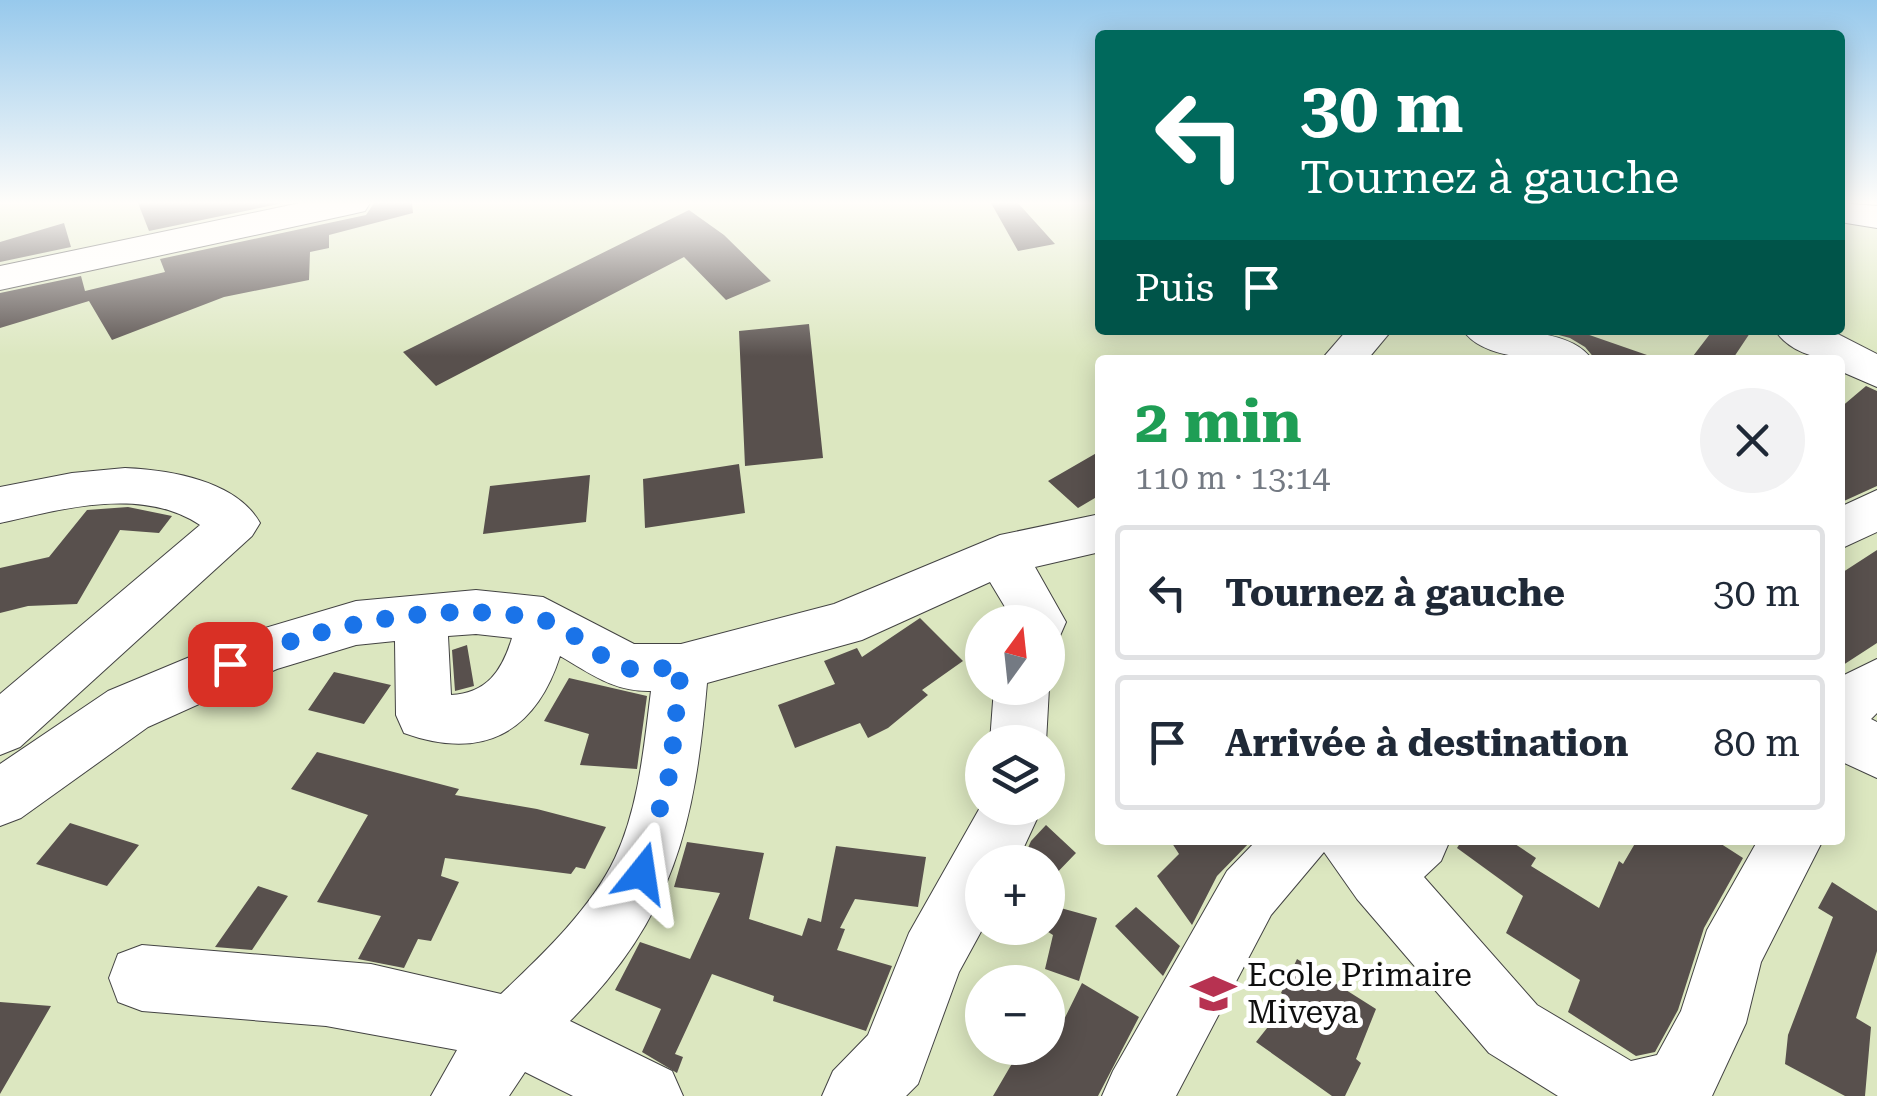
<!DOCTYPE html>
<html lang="fr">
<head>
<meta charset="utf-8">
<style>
	body { margin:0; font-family:"Roboto Serif",serif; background:#f2f2f3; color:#1f2937; height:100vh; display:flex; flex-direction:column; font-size:38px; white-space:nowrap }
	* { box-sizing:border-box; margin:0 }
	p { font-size:32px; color:#747a83 }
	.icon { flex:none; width:55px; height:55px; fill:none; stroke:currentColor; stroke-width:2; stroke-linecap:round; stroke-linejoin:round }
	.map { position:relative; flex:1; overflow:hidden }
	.panel { position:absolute; left:1095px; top:355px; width:750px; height:490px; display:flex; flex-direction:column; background:#fff; border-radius:10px; box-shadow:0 5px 25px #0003 }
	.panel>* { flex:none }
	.hud { position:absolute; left:1095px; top:30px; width:750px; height:305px; border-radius:10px; box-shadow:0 5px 25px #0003; background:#00695c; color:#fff; overflow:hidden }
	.needle { width:65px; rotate:15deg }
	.buttons { position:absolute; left:965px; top:605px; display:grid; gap:20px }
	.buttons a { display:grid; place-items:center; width:100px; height:100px; border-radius:50%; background:#fff; box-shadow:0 5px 25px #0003; font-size:50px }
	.pin { position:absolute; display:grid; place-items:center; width:85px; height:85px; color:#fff; margin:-42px; border-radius:20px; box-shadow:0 5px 15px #0006 }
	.me { position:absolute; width:110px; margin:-55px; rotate:15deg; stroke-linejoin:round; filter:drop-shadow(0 0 8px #0008) }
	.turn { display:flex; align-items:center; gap:35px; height:210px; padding:0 40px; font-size:45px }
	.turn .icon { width:130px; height:130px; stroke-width:2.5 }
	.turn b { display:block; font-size:70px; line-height:85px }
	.then { display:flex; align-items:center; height:95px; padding:0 40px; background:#0003; gap:20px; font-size:38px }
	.round { display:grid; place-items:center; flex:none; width:105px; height:105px; border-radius:52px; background:#f2f2f3 }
	.headline { display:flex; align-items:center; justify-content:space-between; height:170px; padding:0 40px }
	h1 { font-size:60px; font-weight:700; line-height:75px; color:#1e9e55 }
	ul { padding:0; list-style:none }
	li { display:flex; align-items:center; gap:30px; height:135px; margin:0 20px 15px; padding:0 20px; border:5px solid #e0e1e3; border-radius:10px }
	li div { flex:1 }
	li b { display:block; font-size:38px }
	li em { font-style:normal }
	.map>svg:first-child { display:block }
	.green { fill:#dce7c0; fill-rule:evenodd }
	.building { fill:#58504d }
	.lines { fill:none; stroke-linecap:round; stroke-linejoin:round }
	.minor-casing { stroke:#434343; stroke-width:2 }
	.minor { fill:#fff; fill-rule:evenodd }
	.route { stroke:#1a73e8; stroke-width:18; stroke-dasharray:0 32.4 }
	.labels { text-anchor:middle; stroke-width:10; stroke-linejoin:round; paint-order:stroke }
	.near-poi-label { font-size:32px; fill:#101010; stroke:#fff; text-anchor:start }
</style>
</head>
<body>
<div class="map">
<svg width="1877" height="1096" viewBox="0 0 1877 1096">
	<rect width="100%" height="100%" fill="#fefbf5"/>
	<path class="green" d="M0 203H1100V330H1840V203H1877V1096H0ZM1100 360H1840V840H1100ZM982 622H1048V688H982ZM982 742H1048V808H982ZM982 862H1048V928H982ZM982 982H1048V1048H982Z"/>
	<path class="building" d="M138 203H283L149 231Z
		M374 203H412L413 213 329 235V248L310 252 309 280 224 297 112 340 89 301 0 328V293L81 276 85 291 165 272 160 259 366 215Z
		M991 203H1018L1055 244 1018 251Z
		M689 210 724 235 771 281 726 300 684 257 436 386 403 352Z
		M64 223 71 247 0 262V242Z
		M809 324 823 458 745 466 739 331Z
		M1540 330H1575L1647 355 1646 360H1596L1585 347 1570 338Z
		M1713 330H1752L1732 360H1690Z
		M1866 386 1877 391V486L1844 501 1840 499V408Z
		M1100 451V495L1078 508 1048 481Z
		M739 464 745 513 645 528 643 479Z
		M590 475 586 522 483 534 490 486Z
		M128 507 172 516 159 533 120 530 77 604 28 606 0 613V568L49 557 87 510Z
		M1877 550V643L1840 667V574Z
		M920 618 963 661 922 690 928 695 888 728 868 738 860 723 795 748 778 705 835 684 824 661 857 648 862 657Z
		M467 645 474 686 455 691 452 650Z
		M334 672 391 685 364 724 308 710Z
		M569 678 647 696 637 769 580 765 589 734 544 721Z
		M317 752 459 789 455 795 537 809 606 827 585 869 576 867 571 874 445 858 441 876 459 882 431 941 418 939 404 968 358 959 381 916 317 902 368 815 291 789Z
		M70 823 139 845 107 886 36 864Z
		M1046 825 1076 853 1050 880 1048 862H1030L1024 857 1031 841Z
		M1170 840H1252L1217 876 1192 925 1157 876 1179 854Z
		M1462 840H1488L1497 845 1501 840H1509L1536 858 1531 866 1599 908 1619 861 1623 864 1637 840H1715L1743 858 1704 928 1678 1010 1655 1052 1636 1056 1568 1012 1580 980 1506 933 1523 896 1457 848Z
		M687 842 764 853 749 919 802 936 808 918 821 922 836 846 926 857 918 907 855 899 840 928 845 929 837 950 892 966 866 1031 773 1001 774 996 712 974 675 1054 683 1057 677 1073 642 1052 661 1009 615 990 640 942 690 959 720 893 674 887Z
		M1832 882 1877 911V951L1856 1018 1871 1027 1865 1096H1845L1785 1064 1788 1035 1833 917 1818 908Z
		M258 886 288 896 252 950 215 947Z
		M1057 907 1097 918 1079 981 1045 969 1053 935 1045 930Z
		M1136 907 1180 946 1163 976 1115 926Z
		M1297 959 1376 1009 1356 1059 1361 1063 1345 1096H1332L1256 1042 1290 999 1281 993Z
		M1082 983 1139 1017 1098 1096H993L1021 1048H1050Z
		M0 1002 51 1006 0 1094Z"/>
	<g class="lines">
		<defs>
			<path id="minor" d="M300 203H370L365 211 352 214 0 290V266Z
				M1840 203 1877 206V228L1840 222Z
				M1347 330H1392L1367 360H1321Z
				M1463 330C1498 330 1572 327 1592 360 1557 360 1484 363 1463 330Z
				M1775 330H1830L1877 354V387L1840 371V360C1817 360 1788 351 1775 330Z
				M125 468C169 470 236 480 260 523L252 536 20 747 0 755V694L200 525C142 486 63 509 0 523V487L72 473Z
				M1877 490V532L1840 549V507Z
				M1100 514V552L1035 567 1066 622 1059 638 1048 641V622H1014L990 582 862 640 707 683C695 824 674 918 570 1021L672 1071 683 1096H573L525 1072 509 1096H431L457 1050 326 1026 142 1011 118 1002 109 978 118 954 142 945 371 964 501 994C541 956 591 909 615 858 639 807 644 746 651 691 614 692 591 674 560 656 535 734 481 761 404 733L396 715 395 641 356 645 277 669 148 727 21 818 0 826V764L108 691 245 634 356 601 476 590 543 597 634 644H681L834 604 1000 535ZM476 634 512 638C502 671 487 693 451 695L448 636Z
				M1877 659V713L1871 719 1877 722V778L1840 761V677Z
				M1048 686 1049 688 1046 742H990L994 688Z
				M982 804V808H1042L1017 862H982L983 928 959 972 918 1084 906 1096H822L833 1071 868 1035 909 933Z
				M1257 840H1450L1441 861 1424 877 1537 1005 1631 1061 1657 1055 1681 1011 1707 930 1758 840H1823L1761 962 1746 1023 1712 1096H1558L1489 1053 1357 899 1324 852 1271 915 1176 1096H1102L1113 1071 1227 871Z"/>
		</defs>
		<use href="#minor" class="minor-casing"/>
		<use href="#minor" class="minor"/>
	</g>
	<linearGradient id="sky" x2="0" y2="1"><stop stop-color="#97c9ec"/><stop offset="0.57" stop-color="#fffdfa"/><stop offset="1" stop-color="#fffdfa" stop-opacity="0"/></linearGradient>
	<rect width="1877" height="356" fill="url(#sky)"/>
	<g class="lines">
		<path class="route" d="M230 664C320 625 442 599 539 619 571 625 596 659 627 668 642 672 665 667 681 667L670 772 642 873"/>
	</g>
	<defs>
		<symbol id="school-bare" viewBox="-9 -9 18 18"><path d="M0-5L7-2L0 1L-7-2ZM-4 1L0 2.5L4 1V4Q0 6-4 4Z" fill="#b73251" stroke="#fff" stroke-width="2.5" paint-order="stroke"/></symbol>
	</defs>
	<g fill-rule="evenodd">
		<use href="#school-bare" x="1182" y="962" width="63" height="63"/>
	</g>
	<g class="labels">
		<g class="near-poi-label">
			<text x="1247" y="986">Ecole Primaire<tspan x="1247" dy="37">Miveya</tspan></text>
		</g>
	</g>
</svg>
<div class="buttons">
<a><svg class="needle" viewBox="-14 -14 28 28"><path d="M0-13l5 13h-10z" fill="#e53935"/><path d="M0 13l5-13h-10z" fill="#747a83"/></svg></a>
<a><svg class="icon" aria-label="layers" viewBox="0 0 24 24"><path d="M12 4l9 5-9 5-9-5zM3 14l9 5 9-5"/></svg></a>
<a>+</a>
<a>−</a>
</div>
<div class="pin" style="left:230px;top:664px;background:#d93025"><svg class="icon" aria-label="arrive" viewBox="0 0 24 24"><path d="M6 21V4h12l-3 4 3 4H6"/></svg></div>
<svg class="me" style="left:642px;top:873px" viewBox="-20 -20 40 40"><path d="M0-17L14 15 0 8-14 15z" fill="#1a73e8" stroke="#fff" stroke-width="4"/></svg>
<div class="hud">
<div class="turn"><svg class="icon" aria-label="left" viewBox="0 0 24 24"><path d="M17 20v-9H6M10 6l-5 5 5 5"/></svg><div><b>30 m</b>Tournez à gauche</div></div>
<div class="then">Puis<svg class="icon" aria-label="arrive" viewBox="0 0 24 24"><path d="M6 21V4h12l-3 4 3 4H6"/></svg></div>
</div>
<section class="panel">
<div class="headline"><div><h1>2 min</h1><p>110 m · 13:14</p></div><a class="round"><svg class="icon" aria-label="close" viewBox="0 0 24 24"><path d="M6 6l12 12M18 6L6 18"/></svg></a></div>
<ul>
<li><svg class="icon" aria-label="left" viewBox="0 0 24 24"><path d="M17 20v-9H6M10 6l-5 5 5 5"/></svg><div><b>Tournez à gauche</b></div><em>30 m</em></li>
<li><svg class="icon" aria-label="arrive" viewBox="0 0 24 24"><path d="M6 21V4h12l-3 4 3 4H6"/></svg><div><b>Arrivée à destination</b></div><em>80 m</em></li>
</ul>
</section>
</div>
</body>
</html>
